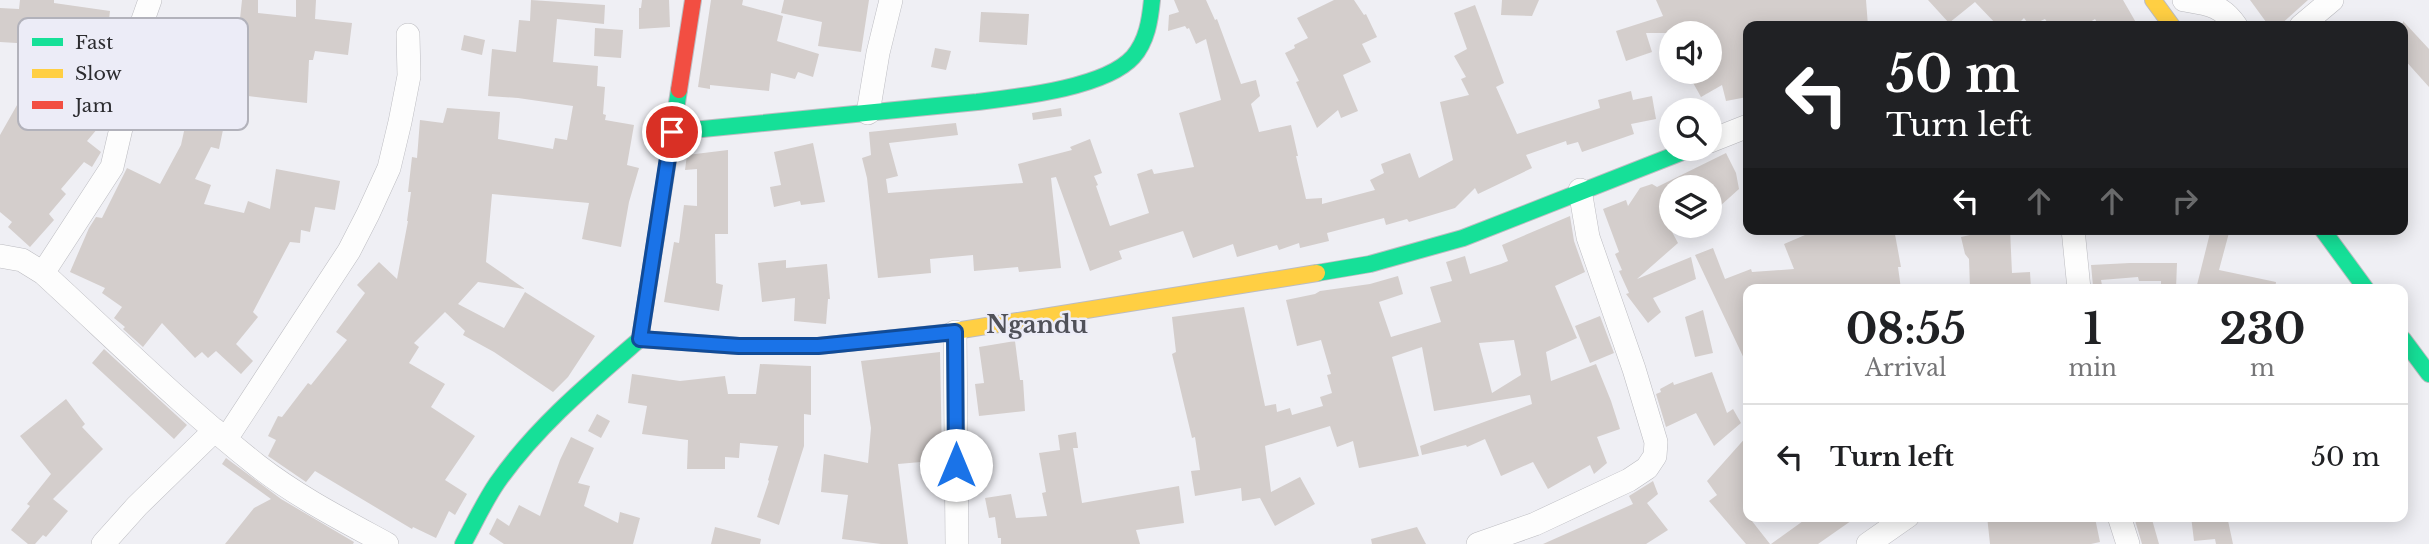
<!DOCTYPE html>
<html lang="en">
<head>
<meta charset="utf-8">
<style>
	body { margin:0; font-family:"Libre Baskerville",serif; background:#f6f6f6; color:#202124; height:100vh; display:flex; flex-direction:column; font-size:26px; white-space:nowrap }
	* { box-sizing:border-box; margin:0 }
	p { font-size:23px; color:#757577 }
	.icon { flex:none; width:38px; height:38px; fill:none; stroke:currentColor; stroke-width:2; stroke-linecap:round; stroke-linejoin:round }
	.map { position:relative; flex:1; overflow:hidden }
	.details { position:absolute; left:1743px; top:284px; width:665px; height:238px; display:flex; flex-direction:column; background:#fff; border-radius:14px; box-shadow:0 4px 18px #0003 }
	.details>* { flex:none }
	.hud { position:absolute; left:1743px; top:21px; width:665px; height:214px; border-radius:14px; box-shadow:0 4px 18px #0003; background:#202124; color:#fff; overflow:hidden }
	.fabs { position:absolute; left:1659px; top:21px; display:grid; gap:14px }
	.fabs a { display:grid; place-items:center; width:63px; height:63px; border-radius:50%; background:#fff; box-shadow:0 4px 18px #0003; font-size:35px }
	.pin { position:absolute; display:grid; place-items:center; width:60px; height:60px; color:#fff; margin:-30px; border:4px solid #fff; border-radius:50%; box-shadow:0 2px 7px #0007 }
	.me { position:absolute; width:77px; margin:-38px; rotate:0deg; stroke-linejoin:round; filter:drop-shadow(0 0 5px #0008) }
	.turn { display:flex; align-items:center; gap:24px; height:147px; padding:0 28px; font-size:32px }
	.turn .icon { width:91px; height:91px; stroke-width:2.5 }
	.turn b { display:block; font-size:49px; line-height:60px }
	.lanes { display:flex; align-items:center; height:66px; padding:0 28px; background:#0003; justify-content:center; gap:35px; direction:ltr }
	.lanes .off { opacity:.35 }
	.eta { display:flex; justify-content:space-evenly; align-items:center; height:119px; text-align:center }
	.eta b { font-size:42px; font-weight:800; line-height:49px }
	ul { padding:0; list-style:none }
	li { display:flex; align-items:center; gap:21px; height:105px; padding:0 28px; border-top:2px solid #e0e0e0 }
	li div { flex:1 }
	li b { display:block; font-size:26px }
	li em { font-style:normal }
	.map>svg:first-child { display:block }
	.building { fill:#d4cecc; fill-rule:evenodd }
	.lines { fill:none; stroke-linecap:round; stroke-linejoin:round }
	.street-casing { stroke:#bcbcc1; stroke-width:24 }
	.fast-casing { stroke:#bcbcc1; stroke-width:18 }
	.slow-casing { stroke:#bcbcc1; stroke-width:18 }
	.jam-casing { stroke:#bcbcc1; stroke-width:18 }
	.street { stroke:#fdfdfd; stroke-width:23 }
	.fast { stroke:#16e098; stroke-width:16 }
	.slow { stroke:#ffcf43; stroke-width:16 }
	.jam { stroke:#f24e42; stroke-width:16 }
	.route-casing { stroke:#114b97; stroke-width:18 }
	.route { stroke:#1a73e8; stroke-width:12 }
	.labels { text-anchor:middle; stroke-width:5; stroke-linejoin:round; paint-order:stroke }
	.quarter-label { font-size:24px; font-weight:bold; fill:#505159; stroke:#ececf7 }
	.key { fill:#ececf7; stroke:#b2b2bb; stroke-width:2 }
	.key-label { font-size:19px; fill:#2c2c30 }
</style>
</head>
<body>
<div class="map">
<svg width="2429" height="544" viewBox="0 0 2429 544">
	<rect width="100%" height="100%" fill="#efeff4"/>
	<path class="building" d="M20 0H54V3L110 11 107 37 41 27 40 31 34 30 33 44 0 42V8L19 9Z
		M242 0H258V13L296 17V0H316L315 19 352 23 348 55 315 51 313 60H309L307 103 232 94Z
		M531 0 605 5 604 24 557 19 553 62 598 66 597 86 605 87 603 114 606 115 605 120 634 125 627 165 639 168 629 202 621 247 582 239 589 203 492 194 486 262 525 289 478 282 458 304 504 328 525 292 595 336 568 377 553 392 494 352 463 335 465 331 445 312 414 343 419 347 409 363 445 384 431 407 475 436 445 480 467 494 455 515 449 511 436 538 413 527 412 529 315 471 306 482 268 456 276 440 268 436 278 416 282 417 308 383 311 385 347 340 336 332 365 293 357 285 379 262 397 279 408 221H407L411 192H408L412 157 417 158 420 120 443 123 447 108 500 112 498 139 553 149 555 138 567 140 573 106 518 98 488 96 492 49 516 52 519 20 530 21Z
		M642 0H669L670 27 639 29V8H641Z
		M711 0H743L742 5 783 16 777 41 819 54 813 77 798 72 795 79 771 73 769 91 710 85V89L698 87Z
		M784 0H869L861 52 818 46 822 22 781 13Z
		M1174 0H1206L1215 20 1217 19 1241 84 1256 80 1260 96 1251 104 1259 132 1291 125 1298 156H1296L1306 199 1322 198V204L1375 190 1370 180 1384 173 1381 164 1410 153 1419 178 1453 160 1440 102 1469 95 1461 79 1466 77 1454 56 1467 49 1454 13 1475 5 1504 83 1496 87 1517 134 1600 108 1598 100 1631 91 1633 100 1652 96 1656 119 1631 124 1634 134 1582 152 1578 142 1567 145 1566 141 1526 155 1532 168 1478 194 1475 188 1455 208 1409 222 1407 219 1386 225 1384 218 1327 233 1329 241 1300 248 1299 243 1279 250 1277 245 1237 257 1233 244 1193 258 1183 231 1119 251 1122 259 1090 271 1056 177 1051 178 1061 268 1019 272 1018 267 974 271 973 255 930 259 931 273 878 278 867 178 862 158 871 155 869 132 956 123 958 135 889 143 898 176 886 179 888 193 1023 183 1018 164 1072 150 1070 147 1090 139 1102 173 1094 176 1098 185 1096 186 1110 226 1149 213 1137 174 1152 169 1154 174 1194 167 1179 113 1221 100 1206 39 1196 44 1189 28 1187 29 1185 26 1168 31 1169 15 1179 12Z
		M1334 0H1354L1364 15 1366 14 1377 37 1362 44 1371 62 1343 75 1358 111 1341 118 1338 110 1317 128 1296 82 1299 81 1285 53 1295 48 1294 45 1308 38 1297 18Z
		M1502 0H1539L1532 16 1501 15Z
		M1656 0H1866L1868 26H1748V85L1745 87 1747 97 1726 101 1722 85 1701 97 1687 72H1710V33H1646L1652 52 1626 61 1616 31 1663 16Z
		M1928 0H2123L2138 26H2099L2095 19 2084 26H2050L2045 19 2030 26 2024 18 2016 26H1998L1975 2 1949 23Z
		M2250 0H2308L2279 26H2269Z
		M981 12 1029 14 1027 45 979 42Z
		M2403 21 2429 49V87L2403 58Z
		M595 28 623 30 621 58 594 56Z
		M464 35 485 40 482 55 461 50Z
		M935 48 951 51 946 70 931 67Z
		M77 68 105 81 88 119 98 128 87 141 101 152 92 167 84 162 61 189 66 194 49 214 54 220 30 247 8 227 12 222 0 212V135L25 91 42 100 44 97 58 108Z
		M1061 108 1062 116 1033 120 1032 113Z
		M186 122 224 125 219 149 211 147 195 179 211 185 204 204 244 213 248 201 270 209 276 169 340 181 335 210 315 207 310 232 301 230 300 243 290 242 253 312 258 317 236 344 253 361 241 374 216 351 208 358 202 352 195 358 162 323 143 347 123 329 125 327 114 318 122 307 102 293 105 288 70 272 89 228 96 217 102 218 127 168 160 184 181 145Z
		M813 143 825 202 801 205 800 201 774 207 770 187 781 185 774 152Z
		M728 150V234H715L716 283 723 285 719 311 664 302 674 242 679 243 684 205 697 206V169L685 170 687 155Z
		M1726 153 1736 173 1739 189 1710 215V187H1671V230L1678 243 1637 279 1691 257 1696 279 1653 298 1661 312 1648 323 1626 294 1629 293 1619 271 1622 270 1615 254 1619 252 1603 209 1626 200 1628 206 1640 188 1652 184 1657 187Z
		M1570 216 1574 241 1585 272 1555 286 1577 338 1546 352 1551 381 1596 364 1611 401 1620 429 1597 437 1607 463 1594 474 1590 465 1548 489 1533 462 1501 476 1485 439 1467 447 1466 445 1422 455 1420 446 1532 404 1530 395 1434 411 1422 347 1392 357 1419 456 1359 468 1353 441 1337 447 1330 426 1265 446 1271 492 1300 477 1315 504 1275 526 1260 498 1242 501 1241 488 1195 496 1191 471 1200 470 1195 437 1192 438 1172 354 1176 352 1172 317 1244 307 1265 406 1276 404 1277 412 1290 408 1292 415 1323 406 1320 397 1332 393 1327 375 1331 374 1321 340 1297 346 1286 300 1315 294 1320 291 1370 284 1398 276 1403 294 1379 302 1391 337 1441 322 1430 287 1452 281 1446 262 1465 256 1470 274 1501 264 1508 261 1502 245ZM1514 340 1521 375 1492 393 1479 343Z
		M1819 229H1894L1901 267H1898L1901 289H1804L1803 286 1748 289V367L1695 255 1713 248 1725 279 1751 269 1752 272 1794 269 1784 244Z
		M1996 229H2010L2012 273 2030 272 2031 289H1970L1969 259 1965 254 1961 237Z
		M2211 229H2230L2219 270 2276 282 2275 289H2196Z
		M786 260V268L827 264 830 299H828L826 324 794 321 795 298 762 302 758 263Z
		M2130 263H2177L2176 289H2161V281H2139L2138 277 2101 280 2102 285 2093 286 2091 265Z
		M1703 310 1713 353 1695 357 1685 317Z
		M1600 316 1614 353 1590 363 1575 326Z
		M1015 341 1020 380H1023L1025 411 979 416 975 384 984 383 979 347Z
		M104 349 187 425 174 439 92 363Z
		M940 352 942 458 921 459V462L898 464 908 544H881L842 539 848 495 821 492 824 454 868 463 871 428 861 361Z
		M760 364 811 366V415L804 414V446L779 525 757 517 769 481 768 480 778 446 740 443 739 458 725 457V469H687L688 440 642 434 647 406 628 403 632 374 680 381 725 376 728 394H756Z
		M1712 372 1727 413 1733 409 1741 423 1714 446 1696 413 1666 427 1656 394 1661 392 1660 389 1673 382 1674 385Z
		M66 399 85 424 82 427 103 449 53 499 68 511 46 537 43 535 35 544H28L11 530 30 506 27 504 51 474 20 436Z
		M597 414 610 421 601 438 588 431Z
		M1076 432 1078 448H1073L1082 503 1179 486 1184 523 1136 530 1140 544H1001V538H998L995 517 989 518 985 498 1011 494 1016 518 1047 516 1042 493 1046 492 1039 453 1060 450 1058 435Z
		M1748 435V516L1770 544H1746L1709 501 1717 495 1707 481Z
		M571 437 594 448 578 483 590 486 584 506 618 523 620 512 640 518 633 544H504L489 534 497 518 509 526 519 505 540 516 560 460Z
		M226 458 281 499 354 542 353 544H225L254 508 271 499 222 464Z
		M1653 481 1658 494 1647 503 1668 530 1646 544H1543L1633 504 1629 496Z
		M1810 516H1858L1818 544H1771Z
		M1987 516 2095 518 2100 542 2091 544H1990Z
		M2138 516H2151L2159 544H2142L2134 517Z
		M2191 516H2227L2233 544H2216L2215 539 2194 541Z
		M715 527 761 539 760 544H711Z
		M1417 527 1426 544H1372L1371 539Z"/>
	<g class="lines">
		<defs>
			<path id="street" d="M2184 0C2208 4 2222 5 2236 26
				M2301 26 2332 0
				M868 113 878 53 891 0
				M1710 141 1748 126
				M2073 229 2079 289
				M0 256 22 260 43 273C114 338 183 407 258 466 298 497 343 520 387 544
				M43 273 112 167 122 124 125 71 150 0
				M955 332 957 544
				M226 439 349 251 368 214 389 168 400 122 409 76 408 35
				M2119 516 2128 544
				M103 544 137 506 215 430
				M1478 544 1535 524 1629 480 1647 468 1655 456 1656 442 1634 369 1588 237 1580 190
				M1868 544 1908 516"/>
			<path id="fast" d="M672 132 977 102C1018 97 1105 88 1133 57 1147 41 1150 20 1152 0
				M2322 229 2366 289
				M1317 273 1370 264 1463 238 1690 149
				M2403 339 2429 374
				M463 544C474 524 484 502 497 483 536 427 589 383 640 339L679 90"/>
			<path id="slow" d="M2153 0 2172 26
				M943 333 1317 273"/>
			<path id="jam" d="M679 90 693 0
				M640 339 739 346H818L943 333"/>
		</defs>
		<use href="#street" class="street-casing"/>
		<use href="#fast" class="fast-casing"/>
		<use href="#slow" class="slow-casing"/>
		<use href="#jam" class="jam-casing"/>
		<use href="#street" class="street"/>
		<use href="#fast" class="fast"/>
		<use href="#slow" class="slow"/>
		<use href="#jam" class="jam"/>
	</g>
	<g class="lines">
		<defs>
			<path id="route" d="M672 132 640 339 739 346H818L955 332 956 465"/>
		</defs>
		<use href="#route" class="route-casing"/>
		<use href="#route" class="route"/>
	</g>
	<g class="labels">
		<g class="quarter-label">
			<text x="1037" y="333">Ngandu</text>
		</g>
	</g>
	<rect x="18" y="18" width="230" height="112" rx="10" class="key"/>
	<rect x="32" y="38" width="31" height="8" fill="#16e098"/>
	<rect x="32" y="69" width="31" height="9" fill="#ffcf43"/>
	<rect x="32" y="101" width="31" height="8" fill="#f24e42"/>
	<g class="key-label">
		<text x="75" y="49">Fast</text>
		<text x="75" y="80">Slow</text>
		<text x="75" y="112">Jam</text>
	</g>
</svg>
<div class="fabs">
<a><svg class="icon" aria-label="sound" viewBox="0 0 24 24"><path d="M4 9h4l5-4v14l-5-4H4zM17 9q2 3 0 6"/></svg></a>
<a><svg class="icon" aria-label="search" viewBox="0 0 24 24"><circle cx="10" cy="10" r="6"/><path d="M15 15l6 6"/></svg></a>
<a><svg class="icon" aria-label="layers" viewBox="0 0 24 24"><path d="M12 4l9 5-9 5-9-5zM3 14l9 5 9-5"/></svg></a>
</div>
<div class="pin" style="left:672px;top:132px;background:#d93025"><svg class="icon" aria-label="arrive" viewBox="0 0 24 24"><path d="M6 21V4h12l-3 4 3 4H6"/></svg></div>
<svg class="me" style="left:956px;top:465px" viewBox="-20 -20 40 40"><circle r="19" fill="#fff"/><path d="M0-13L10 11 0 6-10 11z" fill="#1a73e8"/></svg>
<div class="hud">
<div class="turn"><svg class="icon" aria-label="left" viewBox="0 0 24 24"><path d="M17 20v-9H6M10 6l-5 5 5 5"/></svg><div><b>50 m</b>Turn left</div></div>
<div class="lanes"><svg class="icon" aria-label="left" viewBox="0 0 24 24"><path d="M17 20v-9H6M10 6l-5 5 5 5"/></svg><svg class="icon off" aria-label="ahead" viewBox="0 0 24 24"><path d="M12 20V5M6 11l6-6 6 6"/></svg><svg class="icon off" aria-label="ahead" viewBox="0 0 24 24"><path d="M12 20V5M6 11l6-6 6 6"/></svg><svg class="icon off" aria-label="right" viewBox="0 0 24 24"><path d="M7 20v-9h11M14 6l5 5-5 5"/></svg></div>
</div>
<section class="details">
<div class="eta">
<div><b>08:55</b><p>Arrival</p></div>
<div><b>1</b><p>min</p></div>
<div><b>230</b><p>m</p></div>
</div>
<ul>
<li><svg class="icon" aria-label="left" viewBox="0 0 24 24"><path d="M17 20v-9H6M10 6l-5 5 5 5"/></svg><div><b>Turn left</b></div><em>50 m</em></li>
</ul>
</section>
</div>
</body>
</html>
